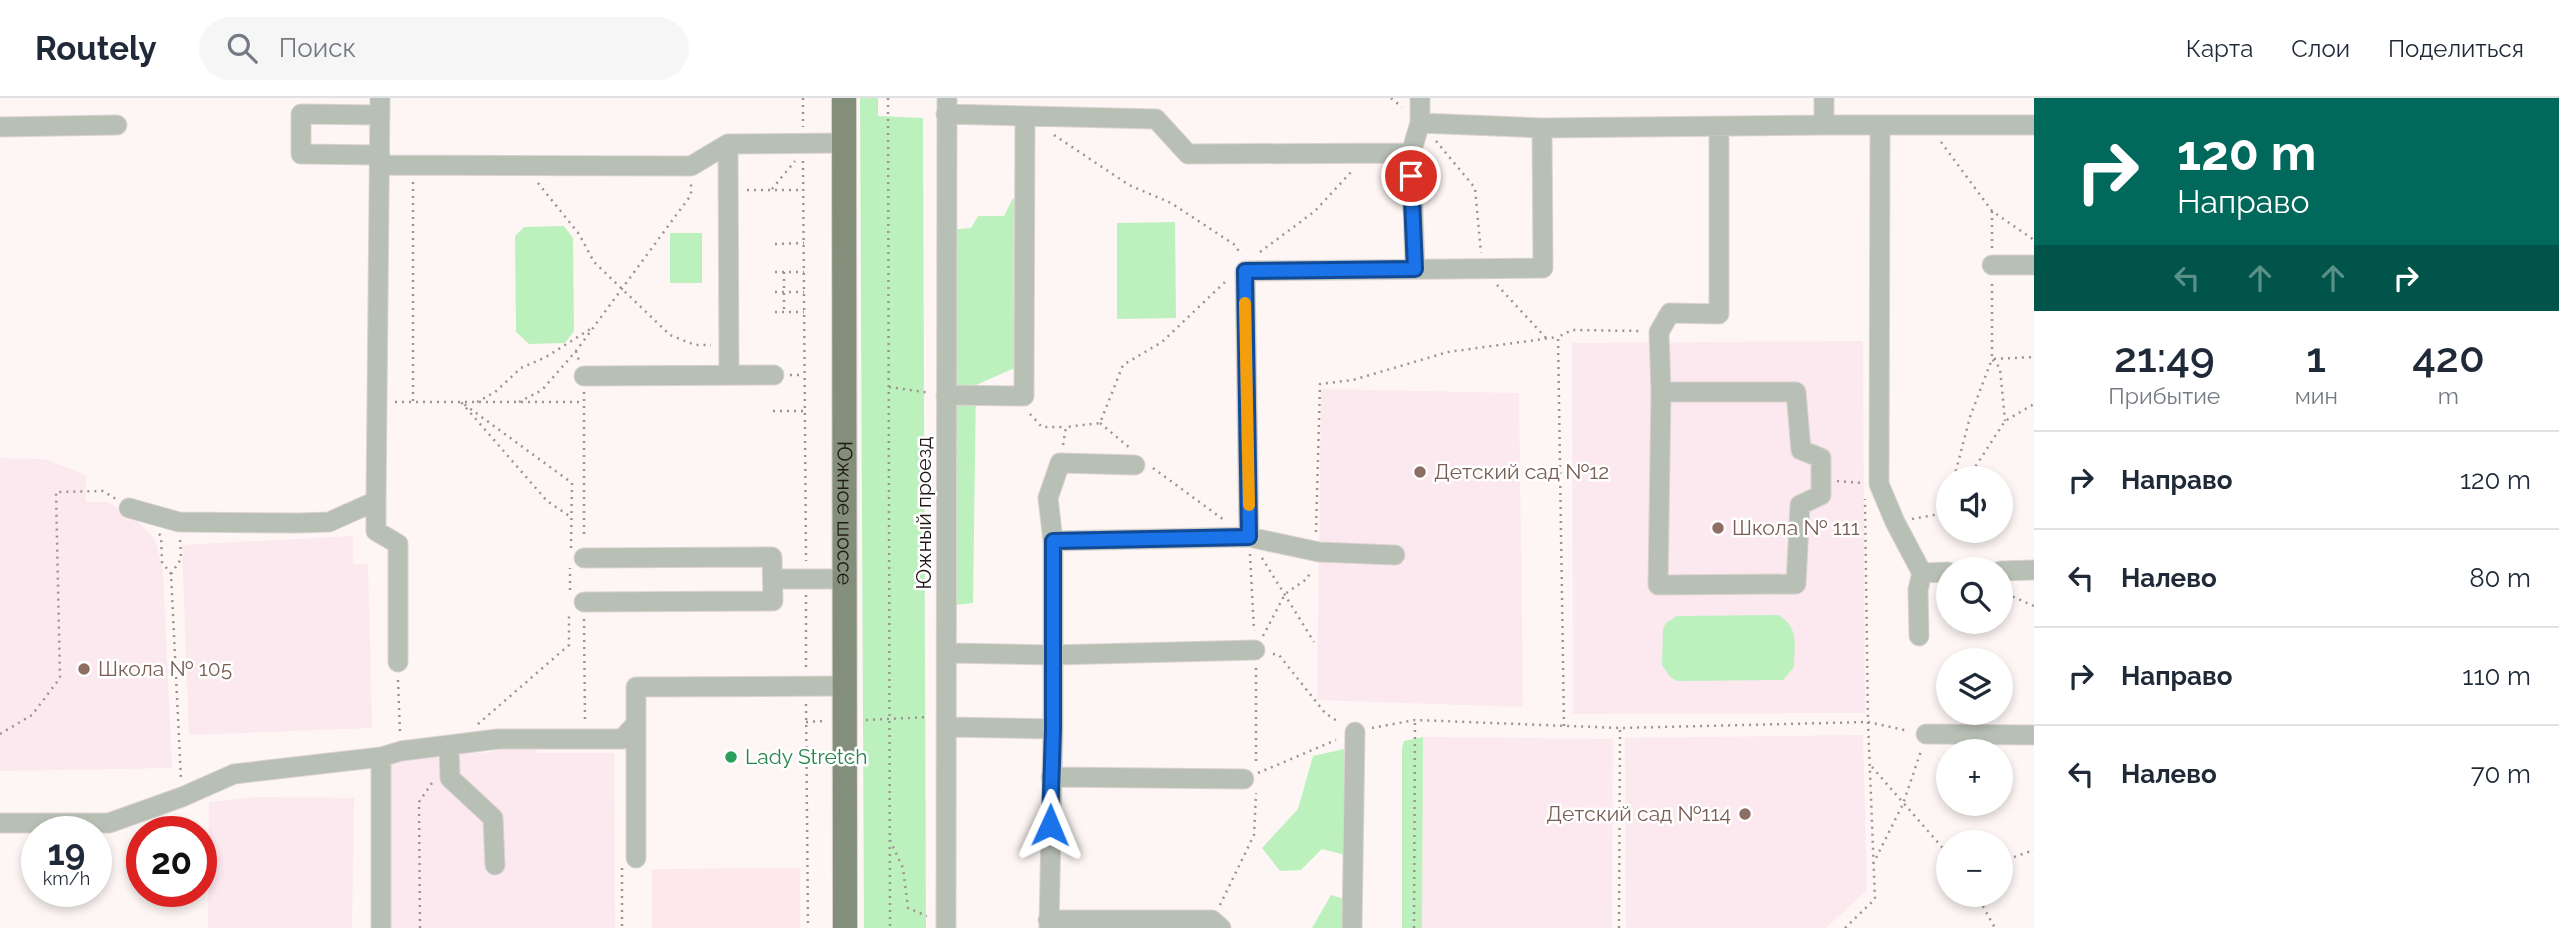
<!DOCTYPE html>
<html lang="ru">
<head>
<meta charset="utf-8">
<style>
	body { margin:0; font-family:Raleway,sans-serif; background:#f6f6f7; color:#1f2937; height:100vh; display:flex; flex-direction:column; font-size:26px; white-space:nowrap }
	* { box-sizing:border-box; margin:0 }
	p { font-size:23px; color:#747a83 }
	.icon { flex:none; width:38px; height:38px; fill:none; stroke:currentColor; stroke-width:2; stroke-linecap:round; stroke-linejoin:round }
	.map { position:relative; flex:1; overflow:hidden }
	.panel { display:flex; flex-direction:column; background:#fff; width:525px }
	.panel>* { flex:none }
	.banner { background:#00695c; color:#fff; overflow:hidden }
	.fabs { position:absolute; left:1936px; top:368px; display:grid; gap:14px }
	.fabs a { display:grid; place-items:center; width:77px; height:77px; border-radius:50%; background:#fff; box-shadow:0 4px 10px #0003; font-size:35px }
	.speed { position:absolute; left:21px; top:718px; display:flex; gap:14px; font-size:35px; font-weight:700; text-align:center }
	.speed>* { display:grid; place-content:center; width:91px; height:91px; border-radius:50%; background:#fff; box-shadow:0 4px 10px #0003; line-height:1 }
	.speed small { font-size:18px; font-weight:400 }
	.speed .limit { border:10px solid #d22; background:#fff; color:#111 }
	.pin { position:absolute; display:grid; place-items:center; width:60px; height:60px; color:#fff; margin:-30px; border:4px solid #fff; border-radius:50%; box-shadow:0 2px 7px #0007 }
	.me { position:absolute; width:77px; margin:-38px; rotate:1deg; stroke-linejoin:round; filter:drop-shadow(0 0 5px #0008) }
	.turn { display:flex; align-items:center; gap:24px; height:147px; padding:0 28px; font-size:32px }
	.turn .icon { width:91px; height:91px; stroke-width:2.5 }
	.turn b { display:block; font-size:49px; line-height:60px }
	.lanes { display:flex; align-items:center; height:66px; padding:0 28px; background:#0003; justify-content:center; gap:35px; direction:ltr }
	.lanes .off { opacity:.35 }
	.eta { display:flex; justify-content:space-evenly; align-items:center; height:119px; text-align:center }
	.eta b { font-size:42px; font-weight:600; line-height:49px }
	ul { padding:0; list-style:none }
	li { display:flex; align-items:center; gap:21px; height:98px; padding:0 28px; border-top:2px solid #e0e1e3 }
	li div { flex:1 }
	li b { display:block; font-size:26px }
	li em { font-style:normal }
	header { display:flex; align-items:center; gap:42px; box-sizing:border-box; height:98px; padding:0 35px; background:#fff; border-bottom:2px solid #e0e1e3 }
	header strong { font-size:33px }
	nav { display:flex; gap:38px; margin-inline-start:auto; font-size:24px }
	.search { width:490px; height:63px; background:#f6f6f7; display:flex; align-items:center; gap:18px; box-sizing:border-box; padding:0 24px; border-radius:38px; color:#747a83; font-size:26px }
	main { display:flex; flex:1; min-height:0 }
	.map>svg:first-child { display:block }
	.industrial { fill:#fde8ee }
	.education { fill:#fce8ef }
	.green { fill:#bcf1be }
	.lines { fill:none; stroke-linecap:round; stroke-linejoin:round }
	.minor-casing { stroke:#dad2d0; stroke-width:21 }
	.major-casing { stroke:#dad2d0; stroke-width:26 }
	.path { stroke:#9d9492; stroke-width:2.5; stroke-dasharray:2 5; stroke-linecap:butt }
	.minor { stroke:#b8bfb4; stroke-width:19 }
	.major { stroke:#838e7b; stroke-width:24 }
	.route-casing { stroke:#114b97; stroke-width:18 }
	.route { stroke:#1a73e8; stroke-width:12 }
	.slow { stroke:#f59e0b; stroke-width:12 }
	.education-dot { fill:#8d6e63; stroke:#fff; stroke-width:2.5 }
	.leisure-dot { fill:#2e9e5b; stroke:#fff; stroke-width:2.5 }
	.labels { text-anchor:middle; stroke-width:5; stroke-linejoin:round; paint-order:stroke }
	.education-label { font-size:21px; fill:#785e54; stroke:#fff; text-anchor:start }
	.street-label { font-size:21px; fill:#211713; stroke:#fff }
	.leisure-label { font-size:21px; fill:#27864d; stroke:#fff; text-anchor:start }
</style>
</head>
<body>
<header>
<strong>Routely</strong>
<div class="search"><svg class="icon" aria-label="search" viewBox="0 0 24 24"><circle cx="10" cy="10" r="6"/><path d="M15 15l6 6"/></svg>Поиск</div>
<nav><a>Карта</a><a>Слои</a><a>Поделиться</a></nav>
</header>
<main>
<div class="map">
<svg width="2034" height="830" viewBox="0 0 2034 830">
	<rect width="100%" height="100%" fill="#fdf6f4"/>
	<path class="industrial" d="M800 770V830H652V771Z"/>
	<path class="education" d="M1863 243 1865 615 1573 616 1572 245Z
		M1321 291 1519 295 1523 609 1317 602Z
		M0 360 44 361 86 377V404H108L138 424 155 441 163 473 172 670 0 673Z
		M353 438V466H368L372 630 189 637 182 447Z
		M1863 637 1867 792 1826 830H1626L1625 640Z
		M1423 639 1613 641 1612 830H1422Z
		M536 649 537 655H614L615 830H388V665L393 660 492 654 495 651Z
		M258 699 354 700 352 830H208L209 704Z"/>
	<path class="green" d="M860 0H878V18L923 20 926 830H864Z
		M1013 100 1021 110 1019 268 976 287 973 505 947 508 949 132 971 130 978 118H1004Z
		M1175 124 1176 220 1117 221V125Z
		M564 128 573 140 574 233 565 245 529 246 516 234 515 138 524 129Z
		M670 135H702V185H670Z
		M1778 517C1800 530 1794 546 1794 569L1783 582 1677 583 1670 579 1662 567 1663 531 1666 525 1677 518Z
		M1423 639 1422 830H1402V649L1404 643Z
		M1344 651 1345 757 1322 751 1301 772 1280 773 1262 750 1298 711 1313 658Z
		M1331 797 1358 805 1359 830H1312Z"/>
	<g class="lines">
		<defs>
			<path id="minor" d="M1420 0V25L1542 30 1824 27
				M1824 0V27H2034
				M946 16 1156 21 1188 56 1411 55
				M1880 27 1879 386 1895 424 1922 475 1918 492 1919 538
				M0 29 117 27
				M380 57 301 56V16L380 17
				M379 67 691 68 728 46
				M1992 167H2034
				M1415 171 1411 55 1420 25
				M729 277 728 46 844 45
				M584 278 774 277
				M1661 294H1796L1801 352 1821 360V397L1800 407 1796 486 1658 487 1661 294 1659 234 1670 215 1719 216V29
				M946 297 1024 298 1025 18
				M376 403V433L398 446V564
				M129 410 179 424 298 425 329 424 376 403 380 0
				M1249 439 1245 173 1543 170 1542 30
				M1053 443 1048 400 1060 365 1135 367
				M584 460 772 459 773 503 584 504
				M2000 473 2034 472
				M1922 475 1948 474
				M773 481H843
				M946 555 1053 557 1255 552
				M636 626V760
				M946 629 1053 631V443L1249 439 1319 454 1395 457
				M1926 636 2034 637
				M449 647 450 680 493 720 495 767
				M381 659V830
				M1051 679 1244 681
				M0 725H109L182 699 234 676 381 659 401 653 498 641H622L636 626V589L844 588
				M1048 822H1212L1221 830
				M946 830 947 0
				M1049 830 1053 631
				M1352 830 1355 634"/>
			<g id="major">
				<path id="s1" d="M844 0 845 830"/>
			</g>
		</defs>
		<use href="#minor" class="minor-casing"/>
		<use href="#major" class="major-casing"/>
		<path class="path" d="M803 0V29
			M888 0 890 830
			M1391 0 1402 9
			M1054 37 1129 87 1171 105 1235 147 1241 157
			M1436 43 1475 90 1481 155
			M1941 44 1992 113 2034 142
			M803 63 806 463
			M413 84V304
			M538 85 579 136 594 164 670 237 695 247H711
			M772 91 795 63
			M747 92H803
			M1992 113V151
			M775 146 804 145
			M1260 154 1315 113 1352 73
			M775 174H804
			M784 174V214
			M1992 186V261L2034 259
			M1497 187 1547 241
			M775 194H804
			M775 214H804
			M576 253 579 263
			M790 277H804
			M889 289 930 295
			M584 294V441
			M395 304H584
			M477 304 495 294 521 270 546 259 592 230
			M519 304 542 292 576 253 691 97V84
			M773 313H805
			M1030 316 1042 329H1066
			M1100 325 1130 350
			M1063 347 1066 329 1100 325 1123 267 1162 244 1226 183
			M1153 370 1224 422
			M1954 380 1970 319 1992 261 2000 270 2005 323
			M1968 380 2005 323 2034 306
			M1837 383 1862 385
			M1912 421 1945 415 1948 410
			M1316 434 1320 286 1353 282 1448 254 1558 239
			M159 436 161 438 162 464 171 476 181 681
			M571 450 572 385 461 304 547 403 571 419
			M1250 456 1254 533
			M1262 460 1314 544
			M171 476 181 461 180 440
			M570 492V470
			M2000 493 2034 508
			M806 497V571
			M584 521 585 623
			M1263 538 1285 496 1308 480 1310 472
			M1273 556 1279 557 1325 615 1340 625
			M1256 570V668
			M398 582 400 635
			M806 606 808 830
			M866 622 929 619
			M806 624 824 623
			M478 626 569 547V516
			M1564 628 1558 239 1572 232 1640 233
			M1372 630 1415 622 1620 630 1868 624 1909 633
			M0 636 32 617 60 580 56 394 103 393 116 401
			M1872 669 1948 756
			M1258 675 1336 642
			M890 742 903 770 908 810 927 818
			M2000 759H2014L2034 752
			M1873 766 1903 706 1921 653
			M622 770V830
			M1976 796 1995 830
			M1220 807 1254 737 1256 695
			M420 830 419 704 434 682
			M1414 830 1415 622
			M1619 830 1620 630
			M1845 830 1875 801 1868 624 1865 401"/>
		<use href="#minor" class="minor"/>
		<use href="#major" class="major"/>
	</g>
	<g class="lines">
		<defs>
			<path id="route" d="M1050 727 1053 631V443L1249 439 1245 173 1415 171 1411 78"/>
		</defs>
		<use href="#route" class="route-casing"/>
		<use href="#route" class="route"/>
		<path class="slow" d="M1245 205 1249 407"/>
	</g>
	<g class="education-dot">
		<circle cx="1420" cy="374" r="7"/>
		<circle cx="1718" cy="430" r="7"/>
		<circle cx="84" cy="571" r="7"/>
		<circle cx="1745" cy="716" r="7"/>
	</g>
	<circle class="leisure-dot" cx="731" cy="659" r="7"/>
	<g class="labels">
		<g class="education-label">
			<text x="1434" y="381">Детский сад №12</text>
			<text x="1732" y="437">Школа № 111</text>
			<text x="98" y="578">Школа № 105</text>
			<text x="1731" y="723" text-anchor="end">Детский сад №114</text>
		</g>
		<g class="street-label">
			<text dy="7" stroke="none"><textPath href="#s1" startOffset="415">Южное шоссе</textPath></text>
			<text transform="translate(924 415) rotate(-90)" y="7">Южный проезд</text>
		</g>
		<g class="leisure-label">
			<text x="745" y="666">Lady Stretch</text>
		</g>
	</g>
</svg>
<div class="fabs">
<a><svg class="icon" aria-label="sound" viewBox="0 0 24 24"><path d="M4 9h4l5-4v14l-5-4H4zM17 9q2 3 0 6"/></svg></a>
<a><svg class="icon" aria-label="search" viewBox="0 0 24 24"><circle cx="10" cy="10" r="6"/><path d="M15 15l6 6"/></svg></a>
<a><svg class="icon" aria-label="layers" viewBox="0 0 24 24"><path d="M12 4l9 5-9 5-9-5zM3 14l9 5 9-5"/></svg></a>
<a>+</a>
<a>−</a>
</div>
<div class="speed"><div>19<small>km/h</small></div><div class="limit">20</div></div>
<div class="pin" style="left:1411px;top:78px;background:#d93025"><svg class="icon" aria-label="arrive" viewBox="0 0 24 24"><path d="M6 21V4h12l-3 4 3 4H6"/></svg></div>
<svg class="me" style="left:1050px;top:727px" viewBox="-20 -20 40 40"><path d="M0-17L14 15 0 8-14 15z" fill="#1a73e8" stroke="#fff" stroke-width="4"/></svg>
</div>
<section class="panel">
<div class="banner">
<div class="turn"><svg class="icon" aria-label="right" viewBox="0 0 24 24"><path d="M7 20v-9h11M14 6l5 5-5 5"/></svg><div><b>120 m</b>Направо</div></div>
<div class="lanes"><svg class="icon off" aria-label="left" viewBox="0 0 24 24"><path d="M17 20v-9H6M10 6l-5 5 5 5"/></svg><svg class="icon off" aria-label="ahead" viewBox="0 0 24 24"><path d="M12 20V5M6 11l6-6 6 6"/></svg><svg class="icon off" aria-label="ahead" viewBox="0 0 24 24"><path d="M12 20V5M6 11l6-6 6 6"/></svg><svg class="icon" aria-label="right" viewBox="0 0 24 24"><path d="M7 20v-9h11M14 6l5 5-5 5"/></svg></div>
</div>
<div class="eta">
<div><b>21:49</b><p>Прибытие</p></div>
<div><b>1</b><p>мин</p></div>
<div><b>420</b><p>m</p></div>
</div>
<ul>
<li><svg class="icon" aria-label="right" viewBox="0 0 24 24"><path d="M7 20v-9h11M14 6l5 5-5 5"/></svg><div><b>Направо</b></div><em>120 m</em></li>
<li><svg class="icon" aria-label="left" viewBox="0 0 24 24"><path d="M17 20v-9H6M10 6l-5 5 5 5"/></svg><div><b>Налево</b></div><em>80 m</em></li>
<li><svg class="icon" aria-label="right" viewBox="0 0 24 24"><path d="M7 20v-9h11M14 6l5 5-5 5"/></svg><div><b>Направо</b></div><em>110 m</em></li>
<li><svg class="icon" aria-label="left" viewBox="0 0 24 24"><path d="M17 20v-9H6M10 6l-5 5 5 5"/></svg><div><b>Налево</b></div><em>70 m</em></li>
</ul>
</section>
</main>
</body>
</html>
